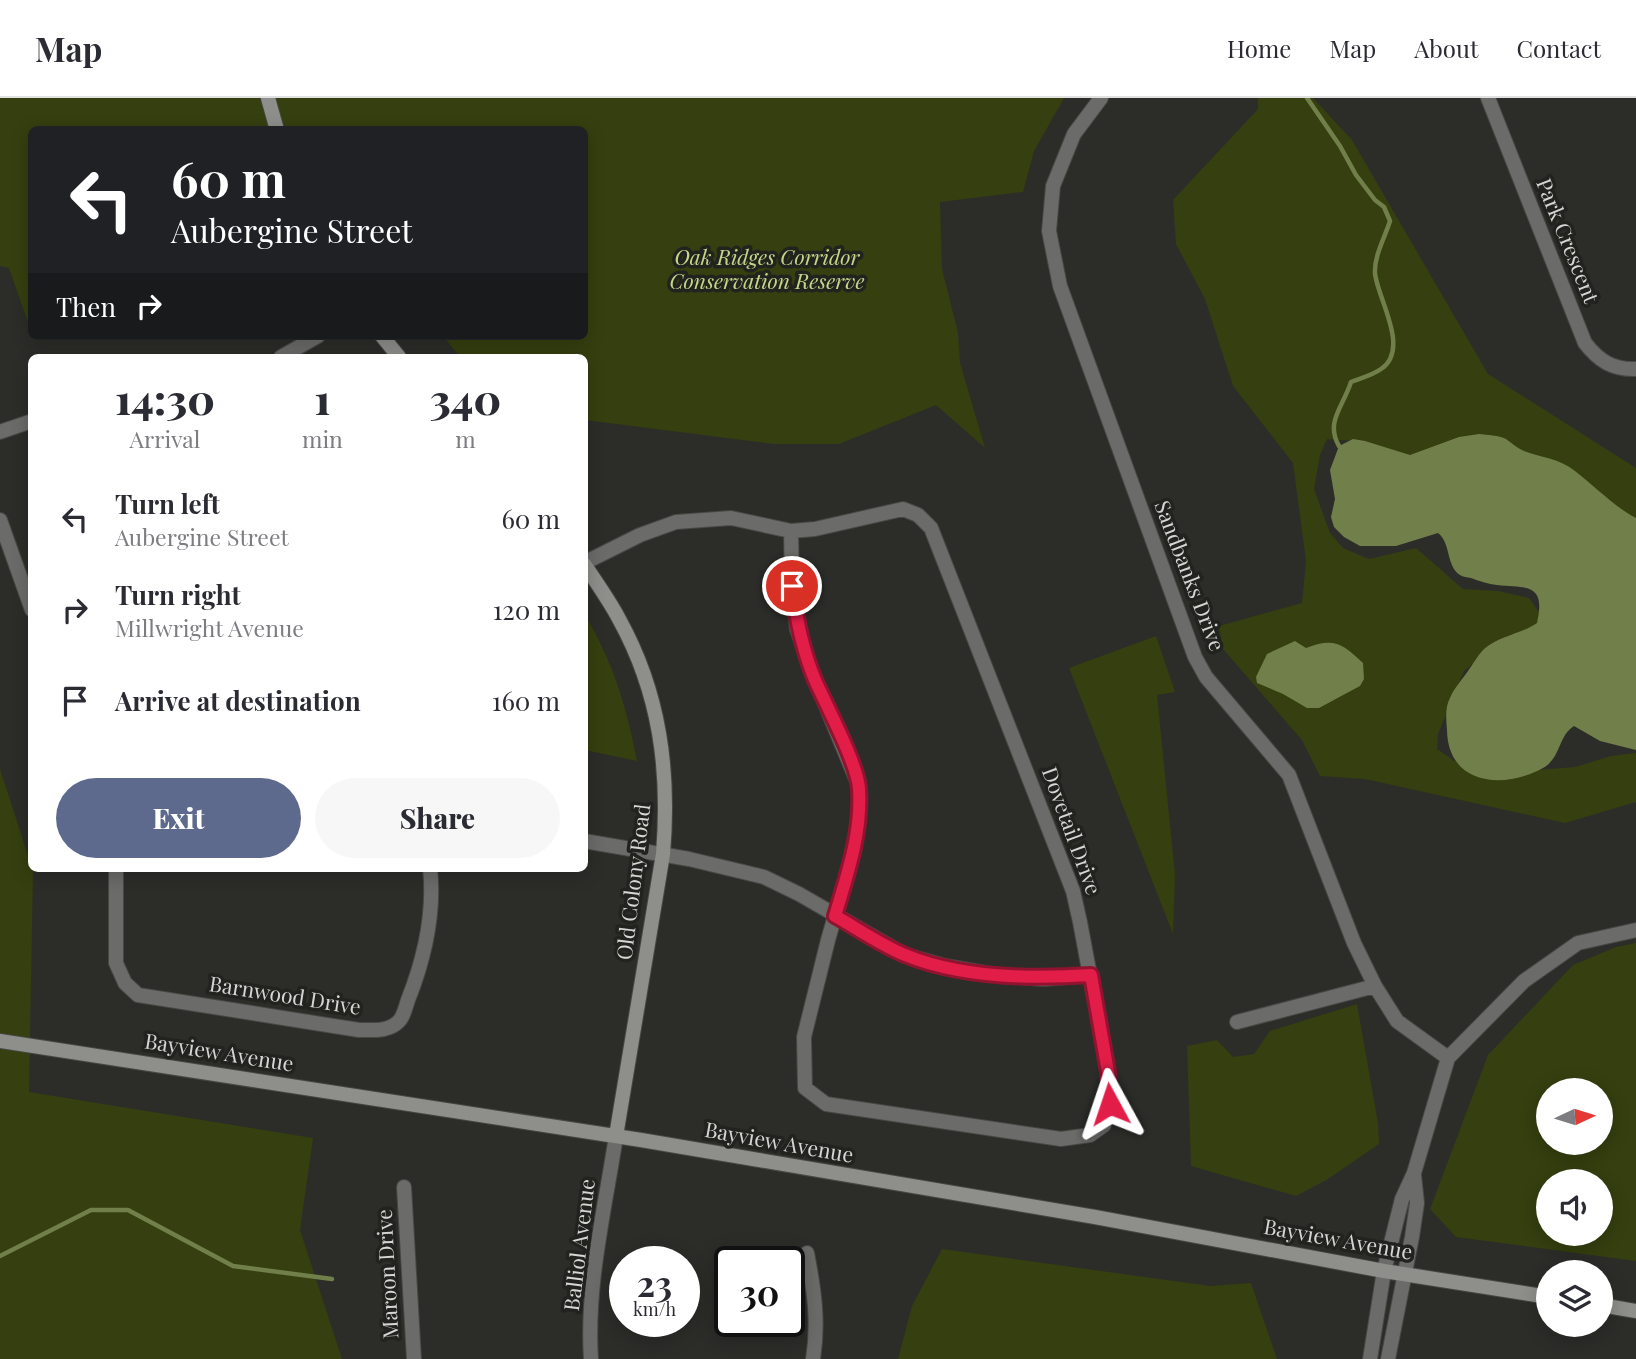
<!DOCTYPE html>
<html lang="en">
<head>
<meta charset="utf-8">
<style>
	body { margin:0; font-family:"Playfair Display",serif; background:#f7f7f7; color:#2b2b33; height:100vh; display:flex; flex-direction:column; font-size:26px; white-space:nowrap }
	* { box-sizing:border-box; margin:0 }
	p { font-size:23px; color:#7c7c81 }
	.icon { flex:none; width:38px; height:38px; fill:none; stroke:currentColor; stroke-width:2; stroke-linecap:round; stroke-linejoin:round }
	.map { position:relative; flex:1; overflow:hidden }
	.details { position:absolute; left:28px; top:256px; width:560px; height:518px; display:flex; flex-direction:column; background:#fff; border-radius:10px; box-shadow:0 4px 18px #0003 }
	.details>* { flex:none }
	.guide { position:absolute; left:28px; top:28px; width:560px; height:214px; border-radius:10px; box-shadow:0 4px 18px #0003; background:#202124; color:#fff; overflow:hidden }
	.needle { width:46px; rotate:86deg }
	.tools { position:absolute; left:1536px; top:980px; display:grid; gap:14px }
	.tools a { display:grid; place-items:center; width:77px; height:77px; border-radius:50%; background:#fff; box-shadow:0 4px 18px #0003; font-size:35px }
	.speed { position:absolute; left:609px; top:1148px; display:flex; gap:14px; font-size:35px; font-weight:700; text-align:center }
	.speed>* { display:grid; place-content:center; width:91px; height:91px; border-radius:50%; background:#fff; box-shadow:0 4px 18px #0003; line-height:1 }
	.speed small { font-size:18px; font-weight:400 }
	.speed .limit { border:4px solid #111; border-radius:10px; background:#fff; color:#111 }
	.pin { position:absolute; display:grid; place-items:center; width:60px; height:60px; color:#fff; margin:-30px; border:4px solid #fff; border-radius:50%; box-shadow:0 2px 7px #0007 }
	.me { position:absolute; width:77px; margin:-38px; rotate:355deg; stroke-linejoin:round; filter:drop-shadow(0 0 5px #0008) }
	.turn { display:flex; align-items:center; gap:24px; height:147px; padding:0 28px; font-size:32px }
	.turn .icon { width:91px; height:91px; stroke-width:2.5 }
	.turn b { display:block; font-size:49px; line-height:60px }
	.then { display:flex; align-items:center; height:66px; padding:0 28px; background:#0003; gap:14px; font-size:26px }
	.eta { display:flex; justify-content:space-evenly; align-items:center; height:119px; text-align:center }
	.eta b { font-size:42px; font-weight:800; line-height:49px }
	.action { display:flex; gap:14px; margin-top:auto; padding:14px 28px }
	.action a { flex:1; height:80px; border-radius:42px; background:#5e698e; color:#fff; font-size:28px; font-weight:800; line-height:80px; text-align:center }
	.action a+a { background:#f7f7f7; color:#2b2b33 }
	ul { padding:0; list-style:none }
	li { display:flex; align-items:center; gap:21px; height:91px; padding:0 28px }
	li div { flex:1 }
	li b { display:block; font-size:26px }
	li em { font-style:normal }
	header { display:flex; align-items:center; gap:42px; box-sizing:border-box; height:98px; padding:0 35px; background:#fff; border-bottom:2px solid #e1e1e2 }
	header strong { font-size:33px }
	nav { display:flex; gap:38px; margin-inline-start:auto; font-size:24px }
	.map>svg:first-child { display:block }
	.green { fill:#353f0f; fill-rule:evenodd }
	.water { fill:#717f4a }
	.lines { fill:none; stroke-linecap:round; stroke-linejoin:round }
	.stream { stroke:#717f4a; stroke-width:4.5 }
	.street-casing { stroke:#474844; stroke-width:16 }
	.secondary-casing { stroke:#474844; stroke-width:16 }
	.street { stroke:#6b6b69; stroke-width:14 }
	.secondary { stroke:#8e8f8b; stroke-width:14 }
	.route-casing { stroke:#92132f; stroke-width:18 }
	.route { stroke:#e11d48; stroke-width:12 }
	.labels { text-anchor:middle; stroke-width:7; stroke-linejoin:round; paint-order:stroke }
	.street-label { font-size:21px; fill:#d6d7d4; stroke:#22231f }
	.park-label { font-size:21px; font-style:italic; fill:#c3d787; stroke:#22231f }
</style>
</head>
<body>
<header>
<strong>Map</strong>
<nav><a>Home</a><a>Map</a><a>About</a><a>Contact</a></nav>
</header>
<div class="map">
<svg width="1636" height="1261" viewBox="0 0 1636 1261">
	<rect width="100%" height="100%" fill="#2c2d29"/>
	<path class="green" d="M0 0H1064L1034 53 1023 94 940 104 942 171 958 235 960 265 985 350 936 307 839 346H774L585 322 584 259H460L443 238H584V32H32L31 233 9 170 0 168Z
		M1258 0H1313L1352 42 1488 276 1636 370V429L1561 365 1490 342 1423 362 1353 343 1327 341 1320 357 1314 391 1330 435 1343 450 1369 461 1416 450 1463 491 1498 493 1529 500 1541 517 1531 537 1502 543 1464 573 1438 636 1437 651 1462 668 1524 673 1575 669 1611 658 1636 655V704L1565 725 1365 681 1320 678 1302 642 1223 551 1219 528 1302 505 1306 463 1293 365 1233 288 1205 201 1176 146 1173 102 1258 11Z
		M585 517C614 566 626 608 637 663L585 652Z
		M1156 538 1175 594 1157 597 1175 777 1173 836 1069 570Z
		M0 671 33 773 29 994 313 1040 300 1132 342 1261H0Z
		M1636 845V1163L1456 1139 1430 1111 1488 957 1573 867 1616 849ZM1549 992H1601V1045H1549ZM1549 1083H1601V1136H1549Z
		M1357 906 1378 1025 1379 1046 1328 1081 1296 1098 1191 1068 1187 948 1217 942 1233 959 1254 956 1270 933Z
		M942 1151 1210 1188 1251 1185 1277 1261H898L912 1208Z"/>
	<path class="water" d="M1479 336C1487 337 1499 337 1506 341 1512 345 1517 350 1524 353 1542 360 1559 360 1575 373 1596 389 1612 407 1636 420V652L1600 643 1574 628C1558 638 1561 660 1543 670 1503 692 1448 687 1447 632 1446 621 1445 609 1450 600 1454 590 1462 582 1468 573 1473 566 1478 557 1484 551 1499 538 1521 536 1537 525 1546 485 1527 490 1497 487 1488 486 1479 483 1471 480 1467 479 1463 479 1460 477 1446 468 1451 445 1438 435L1396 448H1360L1344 439 1334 429 1331 419 1335 401 1330 372 1339 348 1353 341 1365 343 1410 357 1459 339Z
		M1295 543 1306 550C1334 539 1343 546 1363 565L1364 581 1360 588 1319 610H1307L1283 596 1257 585 1256 579 1267 556Z"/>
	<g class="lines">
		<path class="stream" d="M1307 0 1340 48 1356 77 1375 102 1384 109 1390 123C1385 139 1374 158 1375 175 1377 200 1411 251 1381 271 1373 277 1361 280 1351 284 1343 309 1325 324 1339 348
			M0 1158 91 1112H128L233 1168 332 1181"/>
		<defs>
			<path id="street" d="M1101 0 1074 36 1053 88 1049 133 1060 188 1195 559 1206 579 1289 677 1354 845 1375 888 1397 923 1448 960
				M1488 0 1585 245C1599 263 1613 272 1636 271
				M281 259 318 238
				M0 334 32 323
				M0 422 32 512
				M584 465 640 437 676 424 731 420 791 433 815 431 903 411 918 417 931 430 1073 793 1080 824 1108 974 1110 1006 1104 1027 1090 1037 1061 1041 826 1006 805 990 804 939 828 842 850 766 859 718V688L813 577 797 531 792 487 791 433
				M584 743 689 761 764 779 799 796 905 857 945 868 996 877 1043 881 1091 877
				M116 770V865L125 885 138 897 359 932C373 932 390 934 400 922 404 917 406 908 408 902 425 859 435 816 430 770
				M1237 924 1375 888
				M404 1089 414 1261
				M807 1155C814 1191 819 1224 813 1261
				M591 1261C586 1187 605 1111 616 1038
				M1370 1261 1384 1173 1402 1101 1414 1075 1448 960 1524 883 1578 845 1636 832
				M1388 1261 1412 1139 1417 1105 1414 1077"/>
			<path id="secondary" d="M268 0 277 32
				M382 238 399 259
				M584 466C596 484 609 502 619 521 660 595 670 673 663 756L616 1038
				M0 943 641 1042 1095 1119 1384 1173 1549 1199
				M1601 1207 1636 1213"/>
		</defs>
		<use href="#street" class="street-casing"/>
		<use href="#secondary" class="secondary-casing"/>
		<use href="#street" class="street"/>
		<use href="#secondary" class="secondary"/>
	</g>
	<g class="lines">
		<defs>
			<path id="route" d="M792 488C796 520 802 551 815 582 826 607 858 667 859 691 862 735 847 777 835 818 858 831 881 847 905 857 961 880 1033 881 1091 877L1108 974 1110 1006"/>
		</defs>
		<use href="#route" class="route-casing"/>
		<use href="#route" class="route"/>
	</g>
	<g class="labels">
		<g class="street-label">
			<text transform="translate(1567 143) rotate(68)" y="7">Park Crescent</text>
			<text transform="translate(1189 478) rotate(69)" y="7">Sandbanks Drive</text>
			<text transform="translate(1071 733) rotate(70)" y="7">Dovetail Drive</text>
			<text transform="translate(634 784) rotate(-83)" y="7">Old Colony Road</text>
			<text transform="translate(285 898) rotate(9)" y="7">Barnwood Drive</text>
			<text transform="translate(219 955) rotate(9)" y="7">Bayview Avenue</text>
			<text transform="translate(779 1045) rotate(10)" y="7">Bayview Avenue</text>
			<text transform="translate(1338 1142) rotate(10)" y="7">Bayview Avenue</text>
			<text transform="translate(580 1147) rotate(-83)" y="7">Balliol Avenue</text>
			<text transform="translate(388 1176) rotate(-93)" y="7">Maroon Drive</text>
		</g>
		<g class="park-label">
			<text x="767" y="167">Oak Ridges Corridor<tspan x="767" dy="24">Conservation Reserve</tspan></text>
		</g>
	</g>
</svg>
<div class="tools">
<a><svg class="needle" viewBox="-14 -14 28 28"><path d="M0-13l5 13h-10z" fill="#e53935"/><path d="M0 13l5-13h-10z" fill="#7c7c81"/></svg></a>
<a><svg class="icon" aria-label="sound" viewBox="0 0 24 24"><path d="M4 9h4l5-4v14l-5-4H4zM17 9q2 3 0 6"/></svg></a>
<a><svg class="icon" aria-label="layers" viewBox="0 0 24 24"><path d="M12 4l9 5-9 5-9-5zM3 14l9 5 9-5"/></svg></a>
</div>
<div class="speed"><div>23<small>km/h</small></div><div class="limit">30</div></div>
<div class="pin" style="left:792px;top:488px;background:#d93025"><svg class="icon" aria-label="arrive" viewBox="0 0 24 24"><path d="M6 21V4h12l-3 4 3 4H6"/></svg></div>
<svg class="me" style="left:1110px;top:1006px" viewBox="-20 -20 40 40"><path d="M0-17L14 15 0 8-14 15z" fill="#e11d48" stroke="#fff" stroke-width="4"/></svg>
<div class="guide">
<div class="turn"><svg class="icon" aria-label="left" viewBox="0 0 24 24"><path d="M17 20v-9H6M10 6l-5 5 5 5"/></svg><div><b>60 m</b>Aubergine Street</div></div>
<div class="then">Then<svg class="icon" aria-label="right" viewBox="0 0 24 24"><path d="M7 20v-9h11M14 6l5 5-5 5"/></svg></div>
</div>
<section class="details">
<div class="eta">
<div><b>14:30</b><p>Arrival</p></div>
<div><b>1</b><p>min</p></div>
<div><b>340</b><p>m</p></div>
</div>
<ul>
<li><svg class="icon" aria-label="left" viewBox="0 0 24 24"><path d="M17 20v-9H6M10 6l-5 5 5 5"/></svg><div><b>Turn left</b><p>Aubergine Street</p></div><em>60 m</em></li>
<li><svg class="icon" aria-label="right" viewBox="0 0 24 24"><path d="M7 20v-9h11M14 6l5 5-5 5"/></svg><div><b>Turn right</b><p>Millwright Avenue</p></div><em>120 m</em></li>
<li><svg class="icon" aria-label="arrive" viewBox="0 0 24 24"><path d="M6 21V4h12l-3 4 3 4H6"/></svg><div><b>Arrive at destination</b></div><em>160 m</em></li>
</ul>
<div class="action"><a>Exit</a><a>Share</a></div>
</section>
</div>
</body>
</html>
